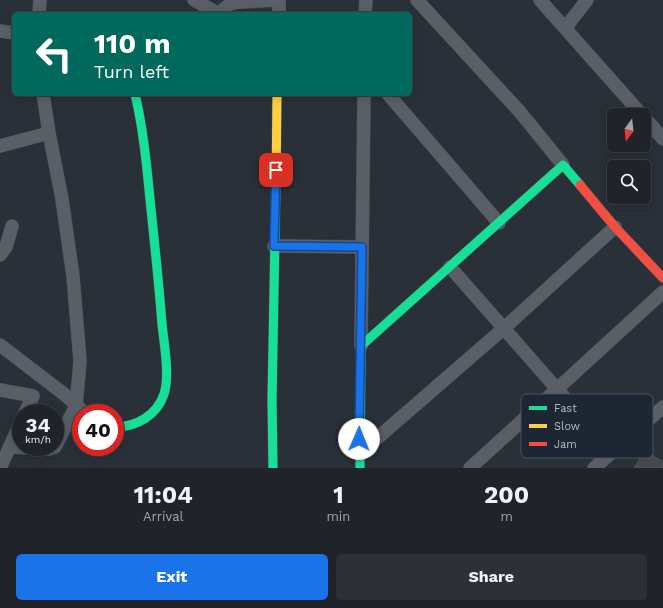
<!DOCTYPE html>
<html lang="en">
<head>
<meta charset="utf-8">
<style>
	body { margin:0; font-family:"Work Sans",sans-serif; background:#2d3036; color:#f1f3f6; height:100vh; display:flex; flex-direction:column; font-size:15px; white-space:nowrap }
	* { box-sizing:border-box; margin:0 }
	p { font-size:13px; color:#a2a4a8 }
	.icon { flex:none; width:22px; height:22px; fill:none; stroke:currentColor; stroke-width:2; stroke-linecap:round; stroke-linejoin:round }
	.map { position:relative; height:468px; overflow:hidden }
	.panel { display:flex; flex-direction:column; background:#20242a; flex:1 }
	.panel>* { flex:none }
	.top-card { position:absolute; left:12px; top:12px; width:400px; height:84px; border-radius:6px; box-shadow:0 2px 10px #0003,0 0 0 1px #3d4147; background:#00695c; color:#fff; overflow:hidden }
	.needle { width:26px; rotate:195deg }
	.tools { position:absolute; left:607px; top:108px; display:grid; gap:8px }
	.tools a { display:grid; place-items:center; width:44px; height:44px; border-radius:6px; background:#20242a; box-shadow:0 2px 10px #0003,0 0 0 1px #3d4147; font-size:20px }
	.speed { position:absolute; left:12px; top:404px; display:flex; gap:8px; font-size:20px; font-weight:700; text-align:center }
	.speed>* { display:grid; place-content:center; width:52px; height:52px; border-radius:50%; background:#20242a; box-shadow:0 2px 10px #0003,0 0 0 1px #3d4147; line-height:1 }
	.speed small { font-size:10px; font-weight:400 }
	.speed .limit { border:6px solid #d22; background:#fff; color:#111 }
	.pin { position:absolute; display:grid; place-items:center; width:34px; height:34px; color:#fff; margin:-17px; border-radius:8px; box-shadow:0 2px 6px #0006 }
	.me { position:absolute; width:44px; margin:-22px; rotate:1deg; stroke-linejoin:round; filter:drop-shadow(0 0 3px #0008) }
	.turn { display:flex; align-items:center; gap:14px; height:84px; padding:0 16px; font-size:18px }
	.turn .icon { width:52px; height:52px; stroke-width:2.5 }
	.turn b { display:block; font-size:28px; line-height:34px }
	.eta { display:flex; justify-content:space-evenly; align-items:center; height:68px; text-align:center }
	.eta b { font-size:24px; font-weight:700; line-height:28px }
	.button { display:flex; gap:8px; margin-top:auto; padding:8px 16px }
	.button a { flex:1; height:46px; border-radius:6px; background:#1a73e8; color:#fff; font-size:16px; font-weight:700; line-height:46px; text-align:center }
	.button a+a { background:#2d3036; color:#f1f3f6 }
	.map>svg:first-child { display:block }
	.building { fill:#444950; stroke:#52575f }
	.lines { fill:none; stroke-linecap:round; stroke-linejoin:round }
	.street-casing { stroke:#484c53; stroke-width:14 }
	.fast-casing { stroke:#484c53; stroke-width:10 }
	.slow-casing { stroke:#484c53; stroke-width:10 }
	.jam-casing { stroke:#484c53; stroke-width:10 }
	.street { stroke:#5a5e66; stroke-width:13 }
	.fast { stroke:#16e098; stroke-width:9 }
	.slow { stroke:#ffcf43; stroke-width:9 }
	.jam { stroke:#f24e42; stroke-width:9 }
	.route-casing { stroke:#114b97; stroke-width:10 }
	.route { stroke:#1a73e8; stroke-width:7 }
	.key { fill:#1d2633; stroke:#4a5360; stroke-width:1 }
	.key-label { font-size:11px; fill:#b4bcc9 }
</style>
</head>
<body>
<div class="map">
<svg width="663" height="468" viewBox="0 0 663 468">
	<rect width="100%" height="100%" fill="#2a3038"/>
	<path class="building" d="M645 451 663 462V468H634Z"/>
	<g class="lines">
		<defs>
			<path id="street" d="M194 0 219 14
				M417 0 520 112 563 165
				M540 0 642 115
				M39 14 40 0
				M218 14 230 4 240 2 279 0
				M279 14V0
				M365 14 366 0
				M566 27 587 0
				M0 31 14 33
				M43 94 49 133 62 199 73 276 80 361 76 406 55 447
				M388 94 499 223
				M644 117 663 139
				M0 146 49 133
				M274 246 362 247
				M0 255 6 247 12 226
				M450 267 557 389 663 292
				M0 345 64 394 85 413
				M361 346 364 94
				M0 390 33 396 25 413
				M10 447 49 449 55 447
				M359 454 503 329 615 227
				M0 468 21 422
				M470 468 557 389 612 451
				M594 468 663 407"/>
			<path id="fast" d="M115 427C137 427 157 415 164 394 170 376 164 343 162 324 159 285 155 247 151 209 147 170 144 132 135 94
				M273 468 272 400 276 183
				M360 468 361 346 563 165 580 185"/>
			<path id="slow" d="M276 183 277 94"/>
			<path id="jam" d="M580 185 615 227 663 278"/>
		</defs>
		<use href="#street" class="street-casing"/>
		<use href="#fast" class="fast-casing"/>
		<use href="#slow" class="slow-casing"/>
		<use href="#jam" class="jam-casing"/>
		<use href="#street" class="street"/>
		<use href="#fast" class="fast"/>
		<use href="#slow" class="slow"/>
		<use href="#jam" class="jam"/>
	</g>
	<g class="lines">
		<defs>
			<path id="route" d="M276 170 274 246 362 247 359 439"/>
		</defs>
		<use href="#route" class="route-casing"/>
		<use href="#route" class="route"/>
	</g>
	<rect x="521" y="394" width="132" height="64" rx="6" class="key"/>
	<rect x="529" y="406" width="18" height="4" fill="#16e098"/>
	<rect x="529" y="424" width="18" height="4" fill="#ffcf43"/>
	<rect x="529" y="442" width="18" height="4" fill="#f24e42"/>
	<g class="key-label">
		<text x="554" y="412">Fast</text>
		<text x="554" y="430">Slow</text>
		<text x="554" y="448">Jam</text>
	</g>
</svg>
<div class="tools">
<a><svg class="needle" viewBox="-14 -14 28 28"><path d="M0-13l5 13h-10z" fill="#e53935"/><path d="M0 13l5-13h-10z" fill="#a2a4a8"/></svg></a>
<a><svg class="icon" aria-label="search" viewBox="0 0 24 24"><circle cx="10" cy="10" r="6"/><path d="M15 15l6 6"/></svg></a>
</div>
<div class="speed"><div>34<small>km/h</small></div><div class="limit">40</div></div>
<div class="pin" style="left:276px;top:170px;background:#d93025"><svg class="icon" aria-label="arrive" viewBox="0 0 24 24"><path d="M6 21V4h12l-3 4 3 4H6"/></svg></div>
<svg class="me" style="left:359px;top:439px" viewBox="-20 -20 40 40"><circle r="19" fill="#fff"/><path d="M0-13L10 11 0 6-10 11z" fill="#1a73e8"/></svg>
<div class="top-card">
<div class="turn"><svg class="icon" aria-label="left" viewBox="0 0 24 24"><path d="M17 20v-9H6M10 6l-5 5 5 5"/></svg><div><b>110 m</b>Turn left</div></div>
</div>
</div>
<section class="panel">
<div class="eta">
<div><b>11:04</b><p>Arrival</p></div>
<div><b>1</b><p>min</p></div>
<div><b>200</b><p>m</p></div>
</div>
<div class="button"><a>Exit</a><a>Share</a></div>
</section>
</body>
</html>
